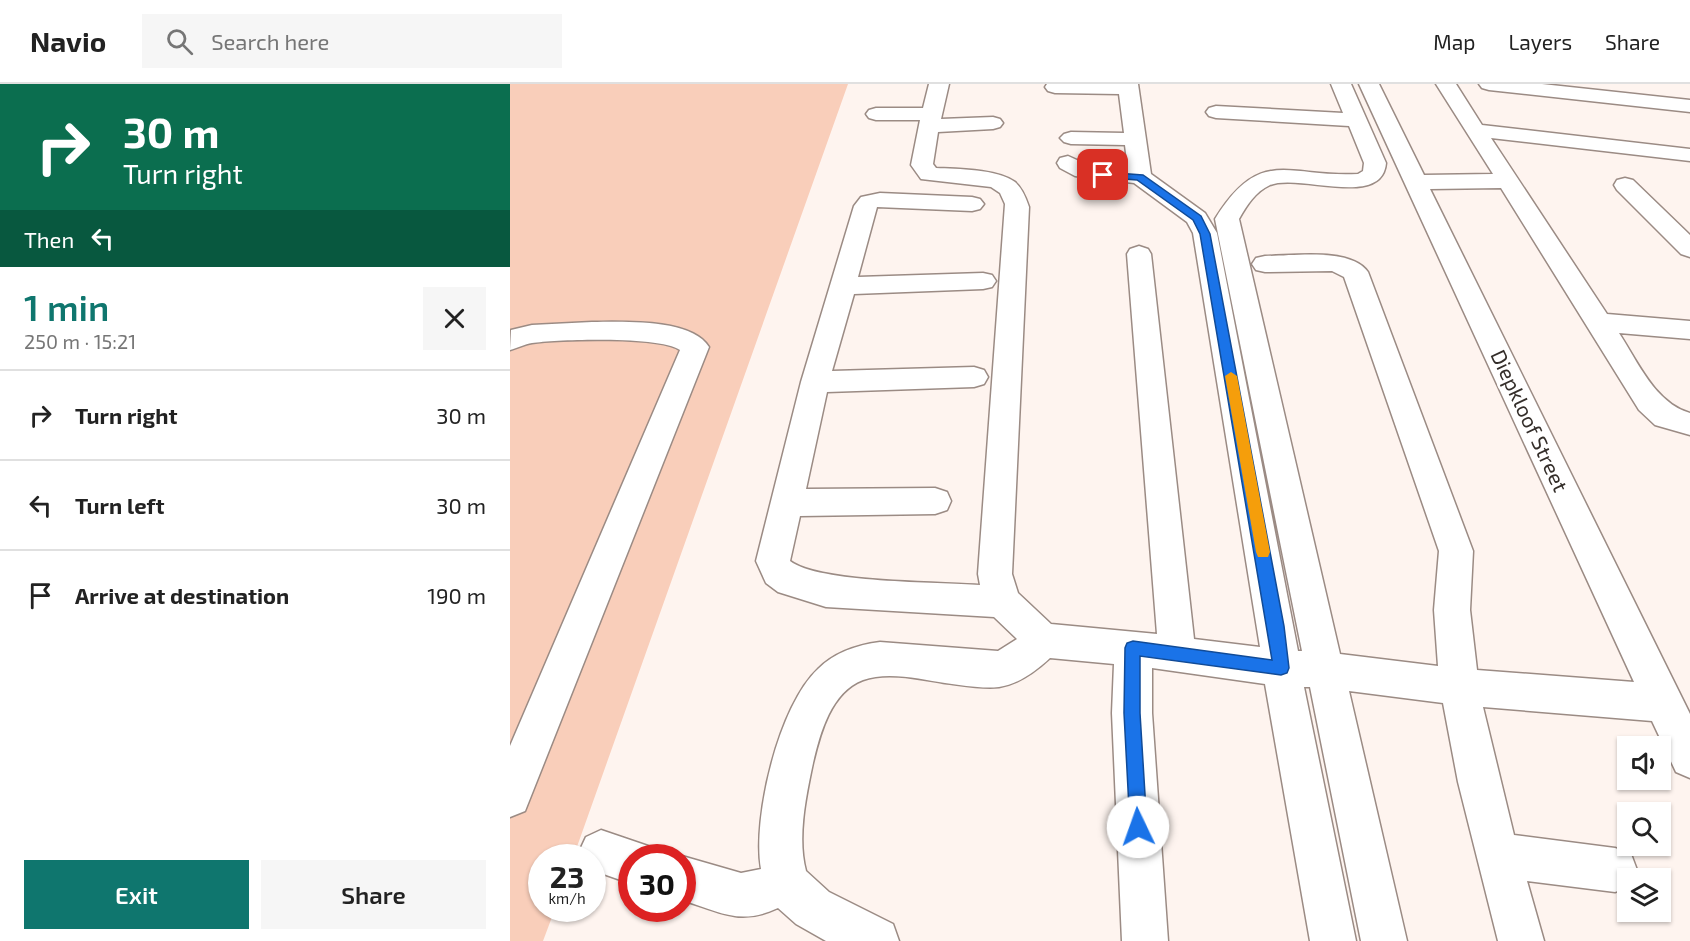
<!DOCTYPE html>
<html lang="en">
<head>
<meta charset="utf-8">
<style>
	body { margin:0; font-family:"Exo 2",sans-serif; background:#f6f6f6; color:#222; height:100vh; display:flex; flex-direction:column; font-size:22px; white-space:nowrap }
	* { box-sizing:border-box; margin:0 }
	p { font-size:20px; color:#767676 }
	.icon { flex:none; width:33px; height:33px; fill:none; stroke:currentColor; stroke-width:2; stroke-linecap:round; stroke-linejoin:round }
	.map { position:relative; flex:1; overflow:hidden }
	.panel { display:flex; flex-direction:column; background:#fff; width:510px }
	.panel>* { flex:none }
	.guide { background:#0b6e4f; color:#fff; overflow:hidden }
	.tools { position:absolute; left:1107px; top:652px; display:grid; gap:12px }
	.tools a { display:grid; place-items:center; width:54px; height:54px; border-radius:0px; background:#fff; box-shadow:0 2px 4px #0004; font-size:30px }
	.speed { position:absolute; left:18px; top:760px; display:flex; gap:12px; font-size:30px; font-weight:700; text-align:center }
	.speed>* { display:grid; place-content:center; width:78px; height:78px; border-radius:50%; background:#fff; box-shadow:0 2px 4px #0004; line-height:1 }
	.speed small { font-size:15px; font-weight:400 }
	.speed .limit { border:9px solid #d22; background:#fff; color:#111 }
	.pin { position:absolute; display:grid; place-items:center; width:51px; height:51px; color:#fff; margin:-26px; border-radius:12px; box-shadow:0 3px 9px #0006 }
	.me { position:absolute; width:66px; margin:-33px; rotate:357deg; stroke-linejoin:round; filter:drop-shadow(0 0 4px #0008) }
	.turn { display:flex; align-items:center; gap:21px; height:126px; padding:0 24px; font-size:27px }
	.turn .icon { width:78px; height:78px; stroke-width:2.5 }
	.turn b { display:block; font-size:42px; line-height:51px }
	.then { display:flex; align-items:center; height:57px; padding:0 24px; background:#0003; gap:12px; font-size:22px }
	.round { display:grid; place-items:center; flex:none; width:63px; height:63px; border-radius:0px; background:#f6f6f6 }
	.head { display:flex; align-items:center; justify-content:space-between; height:102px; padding:0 24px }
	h1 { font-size:36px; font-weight:600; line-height:45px; color:#0f766e }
	.primary-button { display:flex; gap:12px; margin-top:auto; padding:12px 24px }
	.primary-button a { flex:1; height:69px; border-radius:0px; background:#0f766e; color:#fff; font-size:24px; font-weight:600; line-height:69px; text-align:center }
	.primary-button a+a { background:#f6f6f6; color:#222 }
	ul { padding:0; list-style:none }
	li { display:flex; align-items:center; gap:18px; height:90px; padding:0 24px; border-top:2px solid #e0e0e0 }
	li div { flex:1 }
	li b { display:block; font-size:22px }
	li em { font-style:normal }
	header { display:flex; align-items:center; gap:36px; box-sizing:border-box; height:84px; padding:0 30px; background:#fff; border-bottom:2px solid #e0e0e0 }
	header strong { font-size:28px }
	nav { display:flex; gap:33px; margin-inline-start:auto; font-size:21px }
	.search { width:420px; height:54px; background:#f6f6f6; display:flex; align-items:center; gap:15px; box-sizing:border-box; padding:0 21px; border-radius:0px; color:#767676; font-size:22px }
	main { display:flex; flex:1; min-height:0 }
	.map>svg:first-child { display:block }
	.green { fill:#f9ceba }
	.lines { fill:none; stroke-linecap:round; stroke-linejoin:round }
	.minor-casing { stroke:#9b8b84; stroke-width:3 }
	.minor { fill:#fff; fill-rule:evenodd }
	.route { fill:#1a73e8; stroke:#114b97; stroke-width:1.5 }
	.slow { fill:#f59e0b }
	.labels { text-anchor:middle; stroke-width:5; stroke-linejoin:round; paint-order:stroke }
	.street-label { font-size:21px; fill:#342e2a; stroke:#fff }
</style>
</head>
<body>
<header>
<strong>Navio</strong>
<div class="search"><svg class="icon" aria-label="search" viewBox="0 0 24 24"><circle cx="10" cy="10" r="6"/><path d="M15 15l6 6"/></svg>Search here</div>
<nav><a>Map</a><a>Layers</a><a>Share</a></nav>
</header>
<main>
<section class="panel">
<div class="guide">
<div class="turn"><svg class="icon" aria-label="right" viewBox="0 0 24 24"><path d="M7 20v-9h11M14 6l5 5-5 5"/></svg><div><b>30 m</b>Turn right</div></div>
<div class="then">Then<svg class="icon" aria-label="left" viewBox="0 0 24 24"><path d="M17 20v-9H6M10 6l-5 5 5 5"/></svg></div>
</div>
<div class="head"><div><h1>1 min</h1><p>250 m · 15:21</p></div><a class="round"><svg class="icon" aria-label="close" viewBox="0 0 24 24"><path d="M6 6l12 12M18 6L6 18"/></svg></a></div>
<ul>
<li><svg class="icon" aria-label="right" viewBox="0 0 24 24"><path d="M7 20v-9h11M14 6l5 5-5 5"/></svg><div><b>Turn right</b></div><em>30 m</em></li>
<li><svg class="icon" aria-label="left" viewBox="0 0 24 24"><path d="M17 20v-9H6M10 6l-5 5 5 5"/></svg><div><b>Turn left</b></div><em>30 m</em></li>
<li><svg class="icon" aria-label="arrive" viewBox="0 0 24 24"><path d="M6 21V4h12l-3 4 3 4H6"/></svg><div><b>Arrive at destination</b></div><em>190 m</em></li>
</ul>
<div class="primary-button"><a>Exit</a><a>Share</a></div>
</section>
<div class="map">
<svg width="1180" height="857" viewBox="0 0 1180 857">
	<rect width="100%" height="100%" fill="#fef4ef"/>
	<path class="green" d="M0 0H338L63 774H32V825H45L33 857H0Z"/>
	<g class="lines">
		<defs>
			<path id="minor" d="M419 0H439L431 35 483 33 490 35 493 39 490 43 483 45 428 48 423 80 426 84C447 85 488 85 505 98 512 104 516 114 519 123L502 490 508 509 541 540 647 550 617 170 620 165 629 162 638 165 641 170 684 555 750 563 683 149 677 138 624 99 565 92 550 84 547 79 550 74 558 72 578 81 618 85 615 61 561 60 554 58 550 54 554 50 561 48 614 49 609 10 545 9 538 7 535 3 537 0H628L641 90 695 129 707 149 788 567H792L705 135C751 61 778 94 848 90L853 87 854 79 839 42 706 34 699 32 696 28 699 24 706 22 833 29 821 0H841L876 79C872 125 789 89 760 101 745 108 737 121 729 135L830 570 928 582 924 526 929 467 834 193 822 187 755 188 746 186 742 180 746 174 755 172C782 172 841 163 858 188L963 467 960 526 967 586 1124 598 849 0H869L914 91 983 90 926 0H946L972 41 1180 65V77L981 54 1097 230 1180 237V255L1109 249C1128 278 1145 319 1180 329V351L1145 341 1129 326 991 104 920 105 1180 630V694L1166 688 1142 637 973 623 1004 751 1105 764 1121 770 1127 786 1123 795H1118V803L1105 808 1017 797 1034 857H988L948 698 933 619 839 607 897 857H851L800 603H794L846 857H800L755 600 642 584V629L658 857H612L602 629 604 580 540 574C526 587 509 600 489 603 471 605 452 601 435 599 411 595 377 587 353 596 321 608 310 649 303 679 296 712 287 754 296 787L319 808 383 840 389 857H316L286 840 268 824C229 842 211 828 172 816V774H166L172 772 231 789 251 785C242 734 269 621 308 585 325 568 347 561 370 558L488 567 507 555 484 533 316 523 268 508 256 499 246 477 291 298 344 122 351 113 370 109 462 113 470 115 474 120 470 125 462 127 367 123 348 193 473 189 482 191 486 197 482 203 473 205 344 210 322 287 464 283 474 286 478 293 474 300 464 303 317 308 296 405 425 404 437 408 441 417 437 426 425 430 290 432 280 477C308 499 429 498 470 501L468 490 495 120 490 109 481 103 411 95 401 81 410 36H366L359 34 356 30 359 26 366 24H413Z
				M969 0H1032L1180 16V28L979 6 972 4Z
				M1115 94 1123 96 1180 151V173L1171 170 1107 106 1104 101 1107 96Z
				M82 238C112 238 181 234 199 263L15 727 0 733V662L170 266C152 252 47 255 22 259 15 260 7 264 0 266L1 246 22 241Z
				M91 746 138 762 142 774H122V800L82 786V774H72L69 768 76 753Z"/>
		</defs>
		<use href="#minor" class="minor-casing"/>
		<use href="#minor" class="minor"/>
	</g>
	<path class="route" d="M593 88 633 91 691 132 700 150 774 542 779 584 777 589 771 591 630 572V629L637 743 635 749 628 752 622 749 620 743 614 629 615 564 617 559 623 557 762 576 690 150 683 136 627 96 590 93V89Z"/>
	<path class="slow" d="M721 288 727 292 760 468 758 473H748L746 468 715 292Z"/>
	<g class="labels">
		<g class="street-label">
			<text transform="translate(1019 337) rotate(65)" y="7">Diepkloof Street</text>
		</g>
	</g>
</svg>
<div class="tools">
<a><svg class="icon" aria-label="sound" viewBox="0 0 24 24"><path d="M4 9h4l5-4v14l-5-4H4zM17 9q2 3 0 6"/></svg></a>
<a><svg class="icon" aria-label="search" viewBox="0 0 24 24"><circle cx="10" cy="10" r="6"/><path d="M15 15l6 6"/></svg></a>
<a><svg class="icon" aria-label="layers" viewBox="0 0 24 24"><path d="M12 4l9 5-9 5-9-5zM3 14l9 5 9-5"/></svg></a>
</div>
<div class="speed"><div>23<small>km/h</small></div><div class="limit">30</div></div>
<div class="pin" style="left:593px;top:91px;background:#d93025"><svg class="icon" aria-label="arrive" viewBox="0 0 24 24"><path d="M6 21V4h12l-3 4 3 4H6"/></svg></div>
<svg class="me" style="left:628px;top:743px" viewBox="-20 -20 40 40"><circle r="19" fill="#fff"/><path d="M0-13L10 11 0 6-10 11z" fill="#1a73e8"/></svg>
</div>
</main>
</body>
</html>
